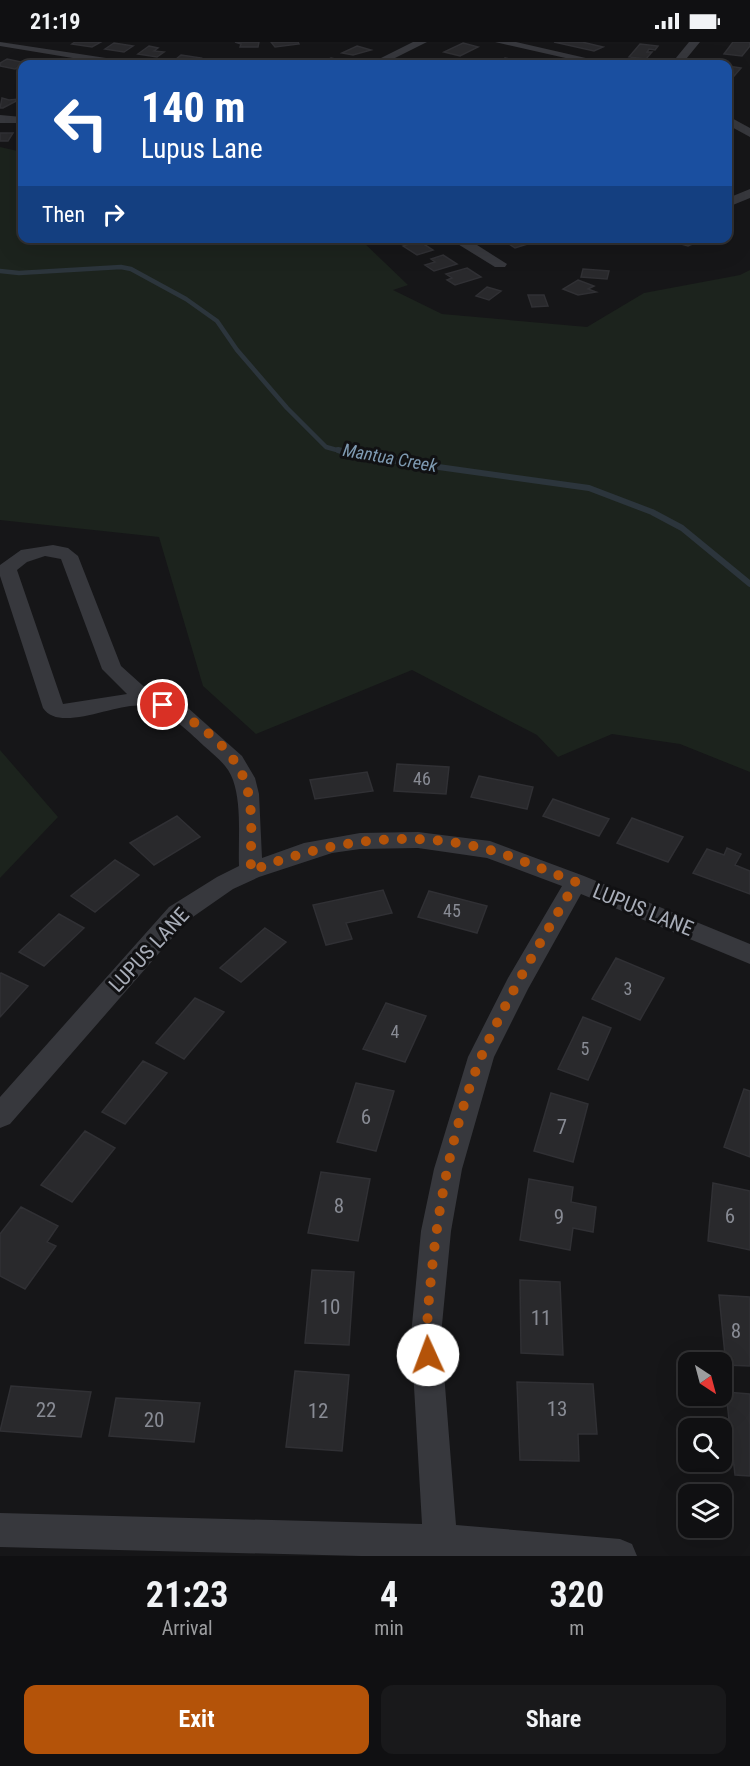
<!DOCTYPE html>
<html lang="en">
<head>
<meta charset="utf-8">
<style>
	body { margin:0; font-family:"Roboto Condensed",sans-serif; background:#19191b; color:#f1f3f6; height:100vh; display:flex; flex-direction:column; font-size:22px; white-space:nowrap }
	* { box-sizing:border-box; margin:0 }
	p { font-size:20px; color:#9c9d9f }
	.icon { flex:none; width:33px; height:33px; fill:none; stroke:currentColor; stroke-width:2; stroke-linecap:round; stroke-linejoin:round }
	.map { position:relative; height:1514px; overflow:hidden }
	.details { display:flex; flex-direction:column; background:#101012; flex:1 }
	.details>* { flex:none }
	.hud { position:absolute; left:18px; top:18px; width:714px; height:183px; border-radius:12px; box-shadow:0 6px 24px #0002,0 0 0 2px #303032; background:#1a4fa0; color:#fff; overflow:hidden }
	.needle { width:39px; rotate:144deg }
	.buttons { position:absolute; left:678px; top:1310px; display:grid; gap:12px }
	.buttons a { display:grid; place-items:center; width:54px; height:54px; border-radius:12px; background:#101012; box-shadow:0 6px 24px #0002,0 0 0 2px #303032; font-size:30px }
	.pin { position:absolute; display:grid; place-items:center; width:51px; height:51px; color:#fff; margin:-26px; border:3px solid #fff; border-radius:50%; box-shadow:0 2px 6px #0007 }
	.me { position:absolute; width:66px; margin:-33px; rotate:358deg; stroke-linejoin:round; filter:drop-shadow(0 0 4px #0008) }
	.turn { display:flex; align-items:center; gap:21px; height:126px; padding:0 24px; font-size:27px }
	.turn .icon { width:78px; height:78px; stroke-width:2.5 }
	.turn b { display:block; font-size:42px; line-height:51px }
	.then { display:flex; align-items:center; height:57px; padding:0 24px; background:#0003; gap:12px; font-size:22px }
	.eta { display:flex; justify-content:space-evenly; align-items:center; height:102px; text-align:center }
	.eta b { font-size:36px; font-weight:700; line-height:42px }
	.button { display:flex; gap:12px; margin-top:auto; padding:12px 24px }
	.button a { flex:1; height:69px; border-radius:12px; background:#b45309; color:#fff; font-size:24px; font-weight:700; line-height:69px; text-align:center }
	.button a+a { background:#19191b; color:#f1f3f6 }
	.status { display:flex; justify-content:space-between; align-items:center; height:42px; padding:0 30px; background:#101012; direction:ltr }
	.status svg { height:16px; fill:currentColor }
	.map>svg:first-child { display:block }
	.green { fill:#1c231d }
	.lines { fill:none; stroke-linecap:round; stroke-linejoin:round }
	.stream-far1 { stroke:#2c353c; stroke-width:4.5 }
	.stream { stroke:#2c353c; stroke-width:6 }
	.building { fill:#29292c; stroke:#303034; stroke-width:1.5 }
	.street { fill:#37383d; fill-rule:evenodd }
	.route { stroke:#b45309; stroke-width:10; stroke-dasharray:0 18 }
	.labels { text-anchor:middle; stroke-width:6; stroke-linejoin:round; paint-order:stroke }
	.far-water-label { font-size:18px; font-style:italic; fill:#7f9bb3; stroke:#111113 }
	.number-label { font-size:18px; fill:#888b94 }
	.street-label { font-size:21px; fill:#a8adb8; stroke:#111113 }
	.near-number-label { font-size:21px; fill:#888b94 }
</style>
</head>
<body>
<div class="status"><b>21:19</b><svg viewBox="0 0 49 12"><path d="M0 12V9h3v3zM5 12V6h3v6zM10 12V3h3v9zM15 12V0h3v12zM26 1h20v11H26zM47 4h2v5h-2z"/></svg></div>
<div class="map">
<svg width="750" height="1514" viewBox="0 0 750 1514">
	<rect width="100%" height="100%" fill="#161618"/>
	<path class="green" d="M0 105 22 110V196L360 197 408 243 393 248 442 272 587 285 644 251 740 233 750 228V730L680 702 612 692 558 715 537 693 412 628 256 692 203 644 159 495 0 478Z
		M0 708 58 775 0 836Z"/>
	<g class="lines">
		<path class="stream-far1" d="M0 229 19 231 121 225 131 227 186 257 217 279 237 308 287 366 326 405 344 410"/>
		<path class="stream" d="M338 408 360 414 589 446 652 470 682 486 750 542"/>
	</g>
	<path class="building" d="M75 0H101L92 5 72 2Z
		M235 0H259L258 5H240L241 2Z
		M271 0H298L299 2 275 5Z
		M554 0H582L603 5 594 9Z
		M733 0H750V4L742 14 724 12Z
		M114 1 133 4 124 10 105 7Z
		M463 1 478 5 460 14 444 10Z
		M640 2 658 4 655 8 649 7 647 10H652L646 17 629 15Z
		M149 4 158 6 154 9 164 10 157 15 138 12Z
		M357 4 371 8 353 13 342 11Z
		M181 13 201 16 195 21 175 18Z
		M331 16 343 19 336 22H318Z
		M505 16 534 22 496 21Z
		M7 17 26 21 15 27 0 24V21Z
		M728 24 741 26 728 41Z
		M2 56 9 58 20 57 3 66H0Z
		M0 91H13L8 99H0Z
		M519 196H528L534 200 515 206 506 200Z
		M659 196H698L702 198 688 204Z
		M419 199 433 208 417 213 403 204Z
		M443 213 457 222 434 229 425 223 435 220 431 217Z
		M467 226 481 235 455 243 447 238 452 236 446 232Z
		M583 227 609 229 607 237 581 235Z
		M578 238 594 244 588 247 596 250 578 253 563 247Z
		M487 245 501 249 489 258 476 254Z
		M528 253H544L548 264 532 265Z
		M397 722 449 725 446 752 394 749Z
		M367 730 373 749 315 757 310 738Z
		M479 734 533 745 527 767 471 755Z
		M553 757 609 777 599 794 543 774Z
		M177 774 200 795 154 823 130 801Z
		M632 776 683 795 668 820 617 801Z
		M727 806 741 812 735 823 750 829V852L693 831 707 807 724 813Z
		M115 818 139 833 95 870 71 854Z
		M383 848 392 871 346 881 352 897 326 903 313 863Z
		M429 849 487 864 477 891 418 875Z
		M59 872 84 886 44 924 19 910Z
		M265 886 286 900 241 940 220 926Z
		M616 916 664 936 640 978 592 957Z
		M1 931 28 944 0 975V932Z
		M195 956 224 970 184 1017 156 1001Z
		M386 961 426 974 405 1020 363 1007Z
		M583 975 611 986 588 1038 558 1027Z
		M143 1019 167 1031 125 1082 102 1070Z
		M356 1041 394 1049 376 1109 337 1100Z
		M744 1047 750 1049V1115L724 1105Z
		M551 1051 588 1062 573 1120 534 1109Z
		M85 1089 115 1106 72 1160 41 1143Z
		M321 1130 370 1137 358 1199 308 1191Z
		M529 1137 573 1145 571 1160 596 1165 593 1190 573 1186 570 1208 520 1198Z
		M713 1141 750 1149V1208L708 1199Z
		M21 1165 58 1184 47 1200 56 1204 25 1247 0 1234V1192Z
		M312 1228 354 1230 349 1303 305 1301Z
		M520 1238 560 1240 563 1313 521 1311Z
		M719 1253 750 1255V1324L726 1323Z
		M295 1329 349 1333 342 1409 286 1405Z
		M517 1340 593 1342 597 1392H578L579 1419 520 1418Z
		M11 1344 91 1350 81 1395 0 1389Z
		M726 1350 750 1352V1434L735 1433Z
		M116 1356 200 1361 194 1400 109 1394Z"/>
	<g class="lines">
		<path class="street" d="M0 0 126 19 132 22H109L0 4Z
			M413 0H427L383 22H369Z
			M495 0H516L612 22H592Z
			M689 0H700L682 22H671Z
			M0 73 22 75V81H0Z
			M728 74 750 86V95L728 83Z
			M750 147V156L728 165V156Z
			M448 196H466L507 222 505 225H495Z
			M53 503 68 506 78 514 121 624 151 651 188 666 242 714 255 736 259 752 262 816 304 801 360 791 418 790 490 799 584 834 750 902V922L581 852 528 947 494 1015 462 1127 451 1189 441 1293 456 1483 620 1497 632 1502 637 1514H361L0 1505V1471L422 1482 411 1293 421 1189 434 1127 468 1015 508 936 562 844 487 816 418 806 360 807 332 811 259 835 233 847 187 879 10 1082 0 1086V1055L169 865 217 835 239 824C238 797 242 764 233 738 228 723 215 714 204 704 186 687 168 669 144 664 118 659 60 692 43 666L0 534V523L21 508ZM45 514 61 517 102 627 127 652 63 662 17 528 27 520Z"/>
	</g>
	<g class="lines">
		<path class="route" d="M163 663C193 676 232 705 244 737 255 764 250 801 251 829 327 799 410 786 490 808 519 816 548 830 576 840 543 896 508 953 482 1013 455 1077 441 1149 433 1217 430 1249 425 1281 428 1313"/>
	</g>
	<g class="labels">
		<g class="far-water-label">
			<text transform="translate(390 416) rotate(10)" y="6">Mantua Creek</text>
		</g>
		<g class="number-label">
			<text x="422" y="743">46</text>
			<text x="452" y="875">45</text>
			<text x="628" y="953">3</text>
			<text x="395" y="996">4</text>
			<text x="585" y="1013">5</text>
		</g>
		<g class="street-label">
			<text transform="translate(643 868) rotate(22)" y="7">LUPUS LANE</text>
			<text transform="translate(149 908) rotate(-47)" y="7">LUPUS LANE</text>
		</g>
		<g class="near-number-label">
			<text x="366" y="1082">6</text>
			<text x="562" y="1092">7</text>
			<text x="339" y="1171">8</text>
			<text x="730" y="1181">6</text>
			<text x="559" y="1182">9</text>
			<text x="330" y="1272">10</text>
			<text x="541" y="1283">11</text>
			<text x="736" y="1296">8</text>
			<text x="557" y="1374">13</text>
			<text x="46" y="1375">22</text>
			<text x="318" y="1376">12</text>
			<text x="154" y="1385">20</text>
		</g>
	</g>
</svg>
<div class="buttons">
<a><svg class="needle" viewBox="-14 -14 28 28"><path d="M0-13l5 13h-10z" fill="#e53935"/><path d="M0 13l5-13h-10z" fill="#9c9d9f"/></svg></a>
<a><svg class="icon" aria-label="search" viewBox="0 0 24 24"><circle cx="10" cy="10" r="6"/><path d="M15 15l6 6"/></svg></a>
<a><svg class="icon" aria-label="layers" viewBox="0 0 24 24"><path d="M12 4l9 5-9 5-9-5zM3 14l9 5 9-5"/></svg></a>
</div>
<div class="pin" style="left:163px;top:663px;background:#d93025"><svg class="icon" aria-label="arrive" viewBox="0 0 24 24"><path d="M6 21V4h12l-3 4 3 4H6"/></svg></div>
<svg class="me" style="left:428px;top:1313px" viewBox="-20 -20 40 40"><circle r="19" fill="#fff"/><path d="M0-13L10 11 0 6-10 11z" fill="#b45309"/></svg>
<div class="hud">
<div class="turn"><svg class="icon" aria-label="left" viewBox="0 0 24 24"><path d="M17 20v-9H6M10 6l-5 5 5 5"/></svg><div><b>140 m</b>Lupus Lane</div></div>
<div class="then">Then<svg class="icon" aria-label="right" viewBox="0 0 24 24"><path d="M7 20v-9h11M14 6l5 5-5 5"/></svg></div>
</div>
</div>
<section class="details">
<div class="eta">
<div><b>21:23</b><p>Arrival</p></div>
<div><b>4</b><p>min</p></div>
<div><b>320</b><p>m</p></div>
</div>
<div class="button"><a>Exit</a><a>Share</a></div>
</section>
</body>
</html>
